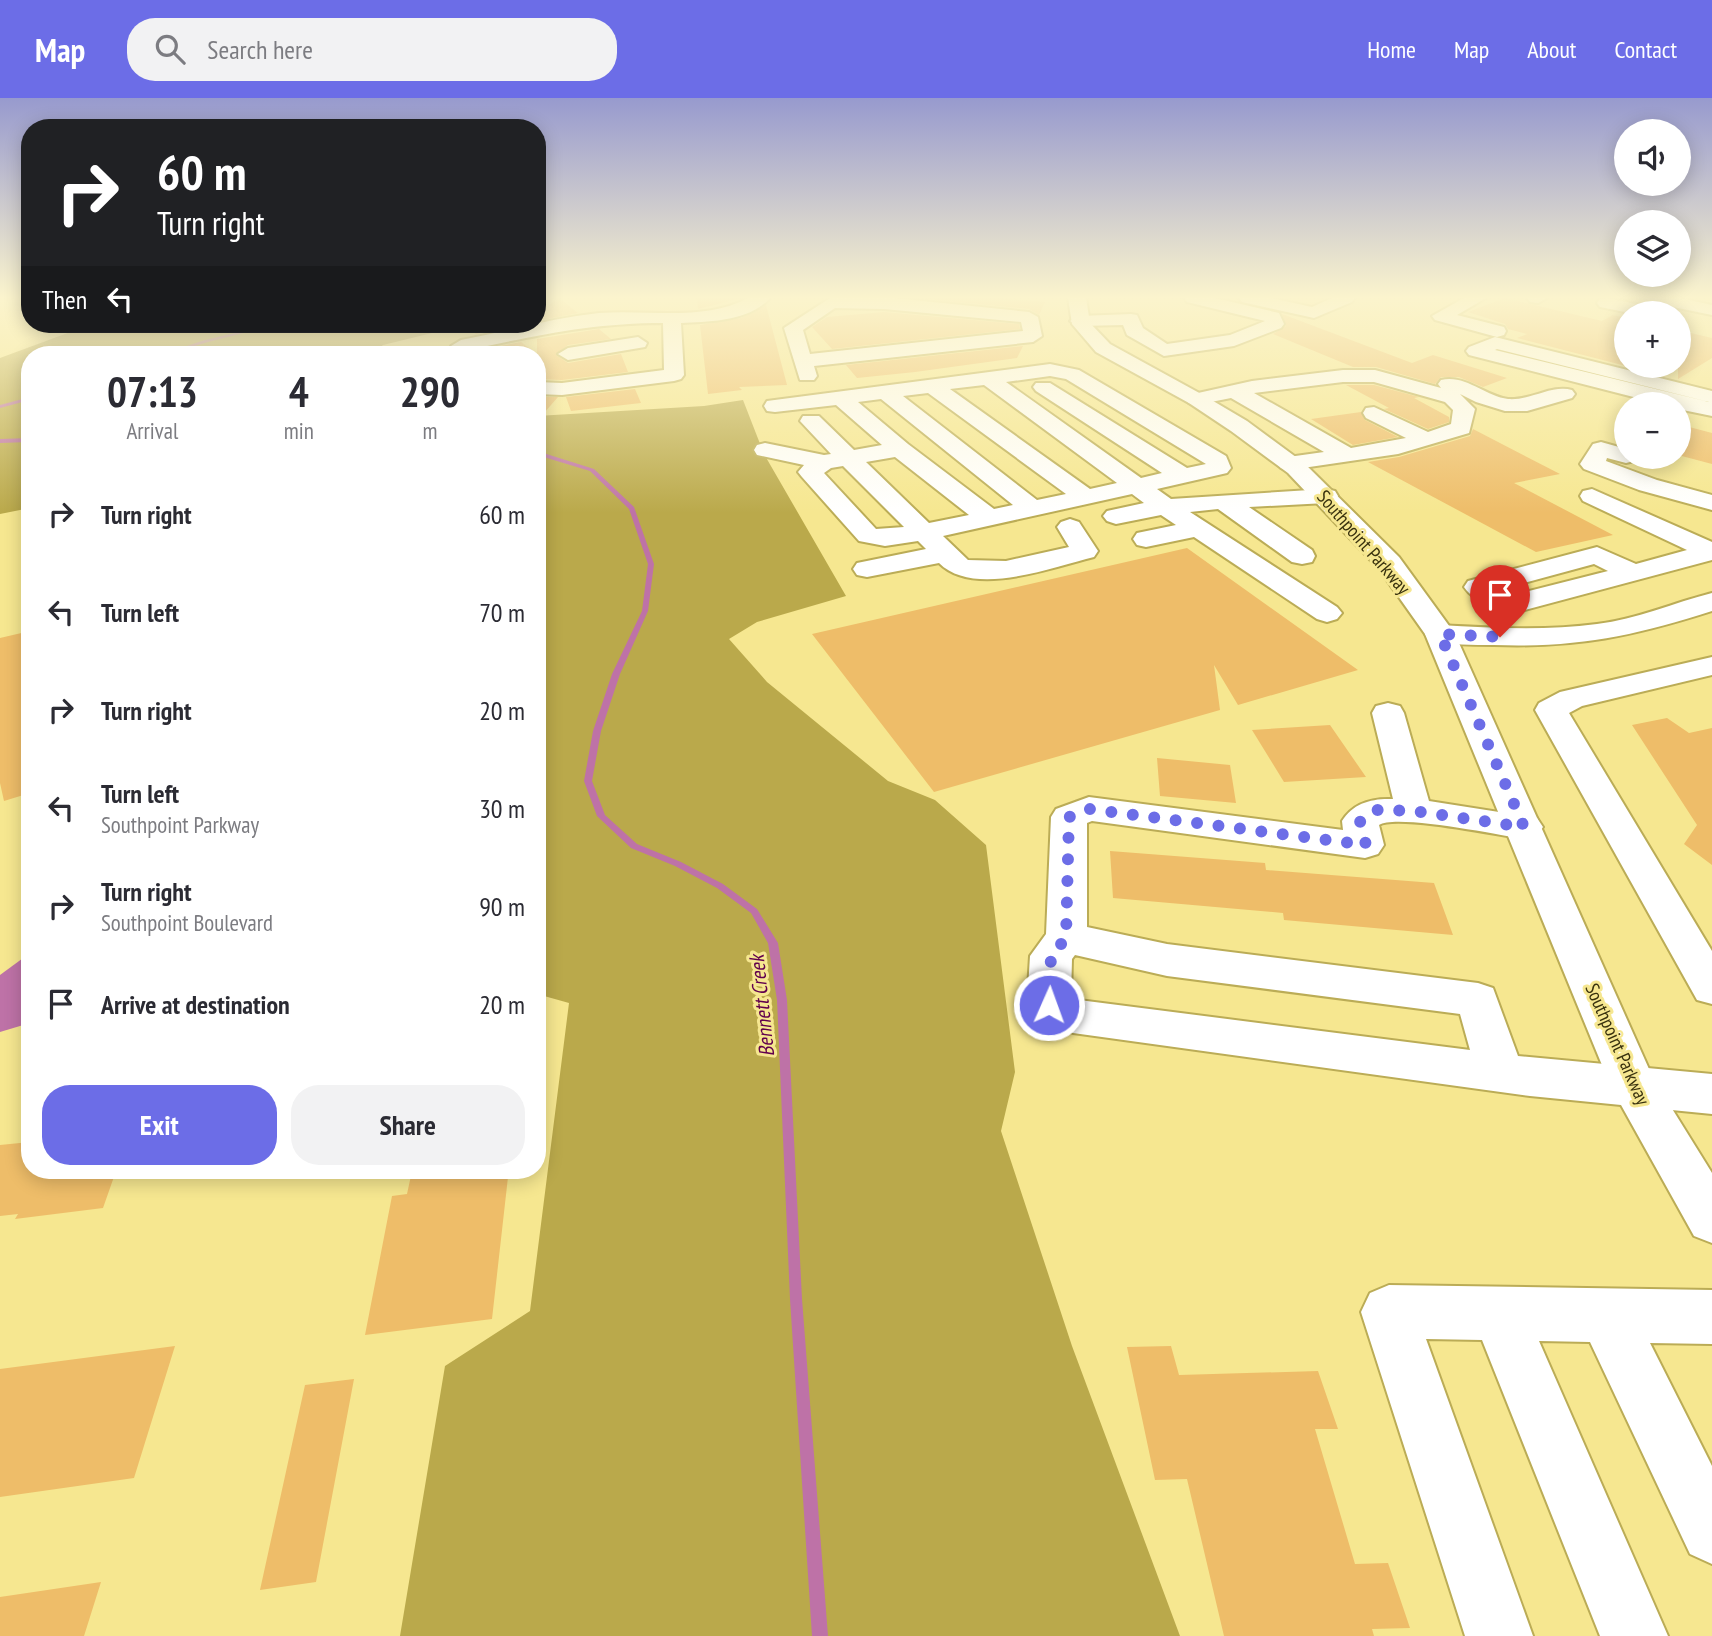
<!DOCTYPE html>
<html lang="en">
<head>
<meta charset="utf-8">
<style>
	body { margin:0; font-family:"PT Sans Narrow",sans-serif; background:#f2f2f3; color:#2b2b33; height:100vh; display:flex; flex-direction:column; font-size:26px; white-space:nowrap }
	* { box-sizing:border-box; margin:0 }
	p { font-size:23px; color:#7c7c81 }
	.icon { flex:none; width:38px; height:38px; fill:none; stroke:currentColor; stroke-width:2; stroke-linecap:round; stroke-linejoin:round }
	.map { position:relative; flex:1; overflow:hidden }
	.side { position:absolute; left:21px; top:248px; width:525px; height:833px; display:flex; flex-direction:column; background:#fff; border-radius:28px; box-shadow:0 4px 18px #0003 }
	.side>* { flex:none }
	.hud { position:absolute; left:21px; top:21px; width:525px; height:214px; border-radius:28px; box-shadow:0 4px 18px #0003; background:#202124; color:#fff; overflow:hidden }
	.buttons { position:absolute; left:1614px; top:21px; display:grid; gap:14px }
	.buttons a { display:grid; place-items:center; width:77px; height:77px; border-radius:50%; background:#fff; box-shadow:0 4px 18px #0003; font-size:35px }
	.pin { position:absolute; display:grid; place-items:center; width:60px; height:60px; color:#fff; margin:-72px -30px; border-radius:50% 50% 50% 0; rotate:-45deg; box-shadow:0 0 7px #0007 }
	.pin .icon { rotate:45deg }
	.me { position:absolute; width:77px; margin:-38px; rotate:2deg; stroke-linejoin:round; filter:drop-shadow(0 0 5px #0008) }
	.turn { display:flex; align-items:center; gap:24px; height:147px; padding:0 21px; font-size:32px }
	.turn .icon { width:91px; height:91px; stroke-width:2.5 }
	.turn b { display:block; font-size:49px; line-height:60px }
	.then { display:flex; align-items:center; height:66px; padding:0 21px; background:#0003; gap:14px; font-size:26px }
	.eta { display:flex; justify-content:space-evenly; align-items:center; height:119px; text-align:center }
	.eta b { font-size:42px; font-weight:600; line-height:49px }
	.primary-button { display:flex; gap:14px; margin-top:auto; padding:14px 21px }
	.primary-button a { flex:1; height:80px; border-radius:28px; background:#6c6de7; color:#fff; font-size:28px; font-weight:600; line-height:80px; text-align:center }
	.primary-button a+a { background:#f2f2f3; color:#2b2b33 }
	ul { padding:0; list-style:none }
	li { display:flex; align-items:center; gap:21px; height:98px; padding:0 21px }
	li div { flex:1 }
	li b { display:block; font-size:26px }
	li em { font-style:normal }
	header { display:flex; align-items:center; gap:42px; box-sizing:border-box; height:98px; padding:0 35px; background:#6c6de7; color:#fff }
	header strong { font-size:33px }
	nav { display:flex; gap:38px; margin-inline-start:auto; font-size:24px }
	.search { width:490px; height:63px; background:#f2f2f3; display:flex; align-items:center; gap:18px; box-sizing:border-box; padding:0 24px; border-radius:28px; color:#7c7c81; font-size:26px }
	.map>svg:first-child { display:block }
	.forest { fill:#baa94b }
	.water { fill:#be72a7 }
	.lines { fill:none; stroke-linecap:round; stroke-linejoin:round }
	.stream { fill:#be72a7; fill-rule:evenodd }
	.building { fill:#eebd69 }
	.minor-casing { stroke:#bbac56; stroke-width:4 }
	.major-casing { stroke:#bbac56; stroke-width:4 }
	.minor { fill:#fff; fill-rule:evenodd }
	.major { fill:#fff; fill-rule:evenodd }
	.route { stroke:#6c6de7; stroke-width:12; stroke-dasharray:0 21.6 }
	.labels { text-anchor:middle; stroke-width:6; stroke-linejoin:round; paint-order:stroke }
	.street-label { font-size:19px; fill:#39320e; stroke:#f6e790 }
	.water-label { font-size:21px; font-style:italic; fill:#61004d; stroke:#f6e790 }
</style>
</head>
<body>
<header>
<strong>Map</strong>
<div class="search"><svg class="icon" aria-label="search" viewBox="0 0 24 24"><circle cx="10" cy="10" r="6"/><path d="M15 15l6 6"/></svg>Search here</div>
<nav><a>Home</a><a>Map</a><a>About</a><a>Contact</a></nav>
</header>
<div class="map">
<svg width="1712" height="1538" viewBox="0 0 1712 1538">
	<rect width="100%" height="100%" fill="#f6e790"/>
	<path class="forest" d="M92 226H469L383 247 371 257H30V410L0 416V260Z
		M743 302 764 356 846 498 757 524 729 541 767 584 888 683 935 702 986 747 1015 974 1001 1033 1072 1248 1180 1538H400L445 1268 530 1213 569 905 537 896V318L704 308Z"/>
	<path class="water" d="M30 855V925L0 934V877Z"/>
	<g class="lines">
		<path class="stream" d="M273 226H279L208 244 165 257H159L205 242Z
			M30 299V302L0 310V307Z
			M30 340V344L0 345V341Z
			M537 353 594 371 634 409 654 466 648 513 620 576 601 633 592 683 605 717 637 746 681 764 723 786 757 811 778 845 787 902 802 1201 828 1538H812L790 1201 777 902 768 845 751 815 717 790 675 768 631 750 597 718 584 683 593 633 612 576 642 513 648 466 629 411 590 373 537 357Z"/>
	</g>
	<path class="building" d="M559 200 578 215 537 223V215Z
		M697 200H742L698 211Z
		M919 200H996L1045 204 1039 217 1029 211Z
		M1505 200 1602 223 1613 217 1626 220V268L1517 240 1527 236 1508 231 1505 226 1468 214Z
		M766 207 787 287 739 289 742 292 708 296 700 227 741 220Z
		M884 214 1019 226 1020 231 832 251 812 229 827 219Z
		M1282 216 1412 265 1433 257 1507 280 1483 289 1459 279H1441L1435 286 1376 269H1353L1273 236 1286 228Z
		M464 226H498L504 230 476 236Z
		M599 231 611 241 568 247 556 257 568 265 621 256 628 274 562 282 537 281V257H499L491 250 521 244 537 256V241Z
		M1678 232 1712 240V260L1678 281Z
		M1023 248 1017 260 915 274 857 280 846 267Z
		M1346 287H1374L1419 299 1414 300 1449 319V324L1428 331 1384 311 1389 310Z
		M635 291 641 305 571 313 566 299Z
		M537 299H558L537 323Z
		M1361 314 1365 322 1398 339 1353 347 1311 321Z
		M1678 326 1712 335V366L1678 357Z
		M1473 331 1560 376 1514 385 1613 437 1536 454 1368 364 1399 359 1470 338Z
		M1187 450 1358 572 1238 607 1214 567 1220 612 934 694 812 536Z
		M30 533V695L4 703 0 685V540Z
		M1667 620 1689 635 1712 630V767L1684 746 1697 727 1632 627Z
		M1330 627 1366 679 1284 684 1252 632Z
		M1157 660 1230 667 1236 705 1160 698Z
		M1110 753 1265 765 1266 772 1434 785 1453 837 1284 822 1283 815 1113 800Z
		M30 1044V1073H116L103 1110 15 1121 18 1116 0 1118V1047Z
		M412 1073H494L493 1081 508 1079 492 1221 365 1237 392 1098 407 1096Z
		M175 1248 134 1380 0 1399V1271Z
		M1171 1248 1179 1277 1318 1273 1338 1331H1315L1355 1466 1388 1465 1410 1530 1372 1531 1374 1538H1224L1187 1381 1155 1382 1127 1249Z
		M354 1281 316 1484 260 1492 305 1287Z
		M101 1484 84 1538H0V1499Z"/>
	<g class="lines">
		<defs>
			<path id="minor" d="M748 200H770C750 223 709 224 681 225L684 277 681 281 674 283 562 297 537 296V284L562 285 664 272 663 225C596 225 543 236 478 250L485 257H462L451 248 461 242C507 233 553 220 599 215 648 211 704 224 748 200Z
				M830 200H894L1029 214 1038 219 1042 238 1033 244 814 268 817 278 814 282H800L784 230ZM835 210 884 211 1021 224 1023 233 810 256 803 232Z
				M1184 200H1215L1279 215 1284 226 1281 230 1234 248 1164 258 1127 237 1123 227 1079 228 1070 223 1079 218 1131 216 1137 217 1143 230 1167 246 1230 237 1265 223 1187 204Z
				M1239 200H1271L1312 209 1332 200H1355L1352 204 1314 220 1242 204Z
				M1464 200H1486L1457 217 1504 229 1506 233 1504 237 1497 239 1435 222 1432 218Z
				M1527 200H1547L1538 205 1530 204Z
				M1607 200 1661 211 1664 215H1630L1600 209 1597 205 1600 201Z
				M1646 200H1680L1712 207V217L1649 204Z
				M638 239 647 245 645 249 568 262 558 256 568 250Z
				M1495 239 1712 293V318L1678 311V306H1661L1469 257 1466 253 1469 249ZM1497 251 1709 304 1495 252Z
				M1050 266 1079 272 1226 358 1231 370 1227 375 1157 391 1171 401 1326 391 1335 393 1338 398 1335 403 1326 405 1249 409 1312 452 1315 458 1312 464 1302 466 1292 464 1218 411 1190 414 1337 509 1342 515 1337 521 1327 524 1317 521 1194 439 1146 449 1137 447 1133 441 1137 435 1176 427 1161 417 1116 426 1107 423 1103 418 1107 413 1144 405 1132 396 943 438 968 462 1006 463 1069 449 1057 429 1061 424 1070 421 1079 424 1098 453 1094 459C1053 469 974 500 939 465L867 479 857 477 853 471 857 465 926 451 918 443 885 448 859 443 802 379 798 374 804 367 757 357 754 352 757 347 765 345 824 357 831 356 800 323 803 318H819L854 352 882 347 836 307 775 314 767 313 764 308 767 303ZM1050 278 1066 281 1206 366 1187 370 1050 285H1036L1033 289 1036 293 1162 375 1141 380 1006 284ZM984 287 1117 385 1090 391 950 291ZM928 295 1066 396 1037 402 903 298ZM881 301 1013 407 994 411 908 346 858 304ZM895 359 969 417 929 425 866 364ZM843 368 904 429 876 431 824 375 831 370Z
				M1343 272H1375L1441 290 1438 286 1441 282C1465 276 1485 298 1508 301 1530 303 1552 286 1572 292L1575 296 1572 300 1527 313H1505L1476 304 1460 296 1475 311 1469 335 1398 356 1289 372 1281 370 1277 365 1281 360 1324 354 1231 300 1196 307 1189 305 1185 301 1189 297 1252 283ZM1343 284H1374L1445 304 1453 312 1451 326 1428 334 1374 309 1366 310 1363 315 1366 320 1406 340 1351 350 1254 295Z
				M1601 344 1626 351V359H1637L1634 363 1626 365 1607 360 1606 363 1657 382 1712 397V412L1639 392 1584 371 1580 366 1593 346Z
				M1592 391 1712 444V462L1521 513C1501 511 1476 507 1464 489L1468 483 1597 449 1636 466 1687 452 1583 403 1580 398 1583 393ZM1594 466 1608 473 1521 495 1502 491Z
				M1712 495V513C1634 538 1577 550 1494 547 1473 547 1450 547 1429 542L1425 536 1429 530 1440 527C1492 530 1545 533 1597 526 1637 521 1673 505 1712 495Z
				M1712 559V577L1582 608 1569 615 1712 853V906L1697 902 1535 612 1539 605 1560 594Z
				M1388 605 1400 608 1404 615 1429 703 1537 720 1543 729 1537 738 1524 741C1499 737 1396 716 1379 727L1384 747 1378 756 1365 760 1092 723 1087 725V829L1167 846 1478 885 1493 890 1518 958 1712 976V1016L1530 998 1073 935 1034 919 1027 907 1030 858 1046 836 1051 719 1056 711 1089 699 1343 732 1342 723C1353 705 1372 700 1393 701L1372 615 1376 608ZM1075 857 1167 878 1460 916 1470 952 1079 902 1071 898 1072 861Z
				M1389 1187 1712 1192V1246L1650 1245 1712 1368V1466L1690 1456 1590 1244 1539 1243 1668 1538H1600L1482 1242 1426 1241 1533 1538H1465L1361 1214 1370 1195Z"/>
			<path id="major" d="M1068 200H1086L1090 225 1110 246 1203 297 1247 323 1304 365 1399 459 1455 536 1653 980 1712 1075V1145L1694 1138 1611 989 1425 536 1379 471 1288 375 1231 333 1189 305 1096 254 1072 226Z"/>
		</defs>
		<use href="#minor" class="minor-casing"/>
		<use href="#major" class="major-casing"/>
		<use href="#minor" class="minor"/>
		<use href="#major" class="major"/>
	</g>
	<linearGradient id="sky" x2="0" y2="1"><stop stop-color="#979ace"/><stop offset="0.48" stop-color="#fbf4cd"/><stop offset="1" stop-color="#fbf4cd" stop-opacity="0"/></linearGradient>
	<rect width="1712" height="415" fill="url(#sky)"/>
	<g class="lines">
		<path class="route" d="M1049 907 1051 858 1066 840 1069 719 1089 711 1366 747 1360 723 1377 712 1414 713 1524 729 1440 536 1500 539"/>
	</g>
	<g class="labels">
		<g class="street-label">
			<text transform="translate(1364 444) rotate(49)" y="7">Southpoint Parkway</text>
			<text transform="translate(1618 946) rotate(66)" y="7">Southpoint Parkway</text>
		</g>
		<g class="water-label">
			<text transform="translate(762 908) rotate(-96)" y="7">Bennett Creek</text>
		</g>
	</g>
</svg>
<div class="buttons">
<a><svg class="icon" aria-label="sound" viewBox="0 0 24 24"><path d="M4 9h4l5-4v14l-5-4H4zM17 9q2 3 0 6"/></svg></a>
<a><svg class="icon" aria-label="layers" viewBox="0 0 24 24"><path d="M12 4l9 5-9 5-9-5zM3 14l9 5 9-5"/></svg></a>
<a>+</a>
<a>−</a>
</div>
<div class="pin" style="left:1500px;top:539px;background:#d93025"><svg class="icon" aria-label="arrive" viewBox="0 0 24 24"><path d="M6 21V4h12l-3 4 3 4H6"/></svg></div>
<svg class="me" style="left:1049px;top:907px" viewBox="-20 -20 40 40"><circle r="17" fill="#6c6de7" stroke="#fff" stroke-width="3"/><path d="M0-11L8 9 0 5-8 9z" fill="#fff"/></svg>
<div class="hud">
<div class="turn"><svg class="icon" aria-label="right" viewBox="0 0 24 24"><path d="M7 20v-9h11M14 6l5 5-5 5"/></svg><div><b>60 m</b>Turn right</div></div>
<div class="then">Then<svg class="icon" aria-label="left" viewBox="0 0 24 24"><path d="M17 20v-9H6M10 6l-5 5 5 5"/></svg></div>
</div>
<section class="side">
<div class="eta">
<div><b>07:13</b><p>Arrival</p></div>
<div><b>4</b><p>min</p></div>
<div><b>290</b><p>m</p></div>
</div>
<ul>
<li><svg class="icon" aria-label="right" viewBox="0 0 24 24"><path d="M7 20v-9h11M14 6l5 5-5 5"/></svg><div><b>Turn right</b></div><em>60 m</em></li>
<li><svg class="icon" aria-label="left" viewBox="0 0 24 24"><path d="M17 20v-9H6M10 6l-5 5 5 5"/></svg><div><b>Turn left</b></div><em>70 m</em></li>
<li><svg class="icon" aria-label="right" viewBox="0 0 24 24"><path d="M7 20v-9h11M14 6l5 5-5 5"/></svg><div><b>Turn right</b></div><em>20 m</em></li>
<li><svg class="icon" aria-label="left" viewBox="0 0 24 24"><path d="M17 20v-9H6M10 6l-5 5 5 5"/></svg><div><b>Turn left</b><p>Southpoint Parkway</p></div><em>30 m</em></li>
<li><svg class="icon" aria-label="right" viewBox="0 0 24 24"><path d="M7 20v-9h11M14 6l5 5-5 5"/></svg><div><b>Turn right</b><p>Southpoint Boulevard</p></div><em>90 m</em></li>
<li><svg class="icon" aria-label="arrive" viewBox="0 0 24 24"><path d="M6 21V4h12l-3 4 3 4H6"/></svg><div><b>Arrive at destination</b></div><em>20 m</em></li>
</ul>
<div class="primary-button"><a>Exit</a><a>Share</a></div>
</section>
</div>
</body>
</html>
